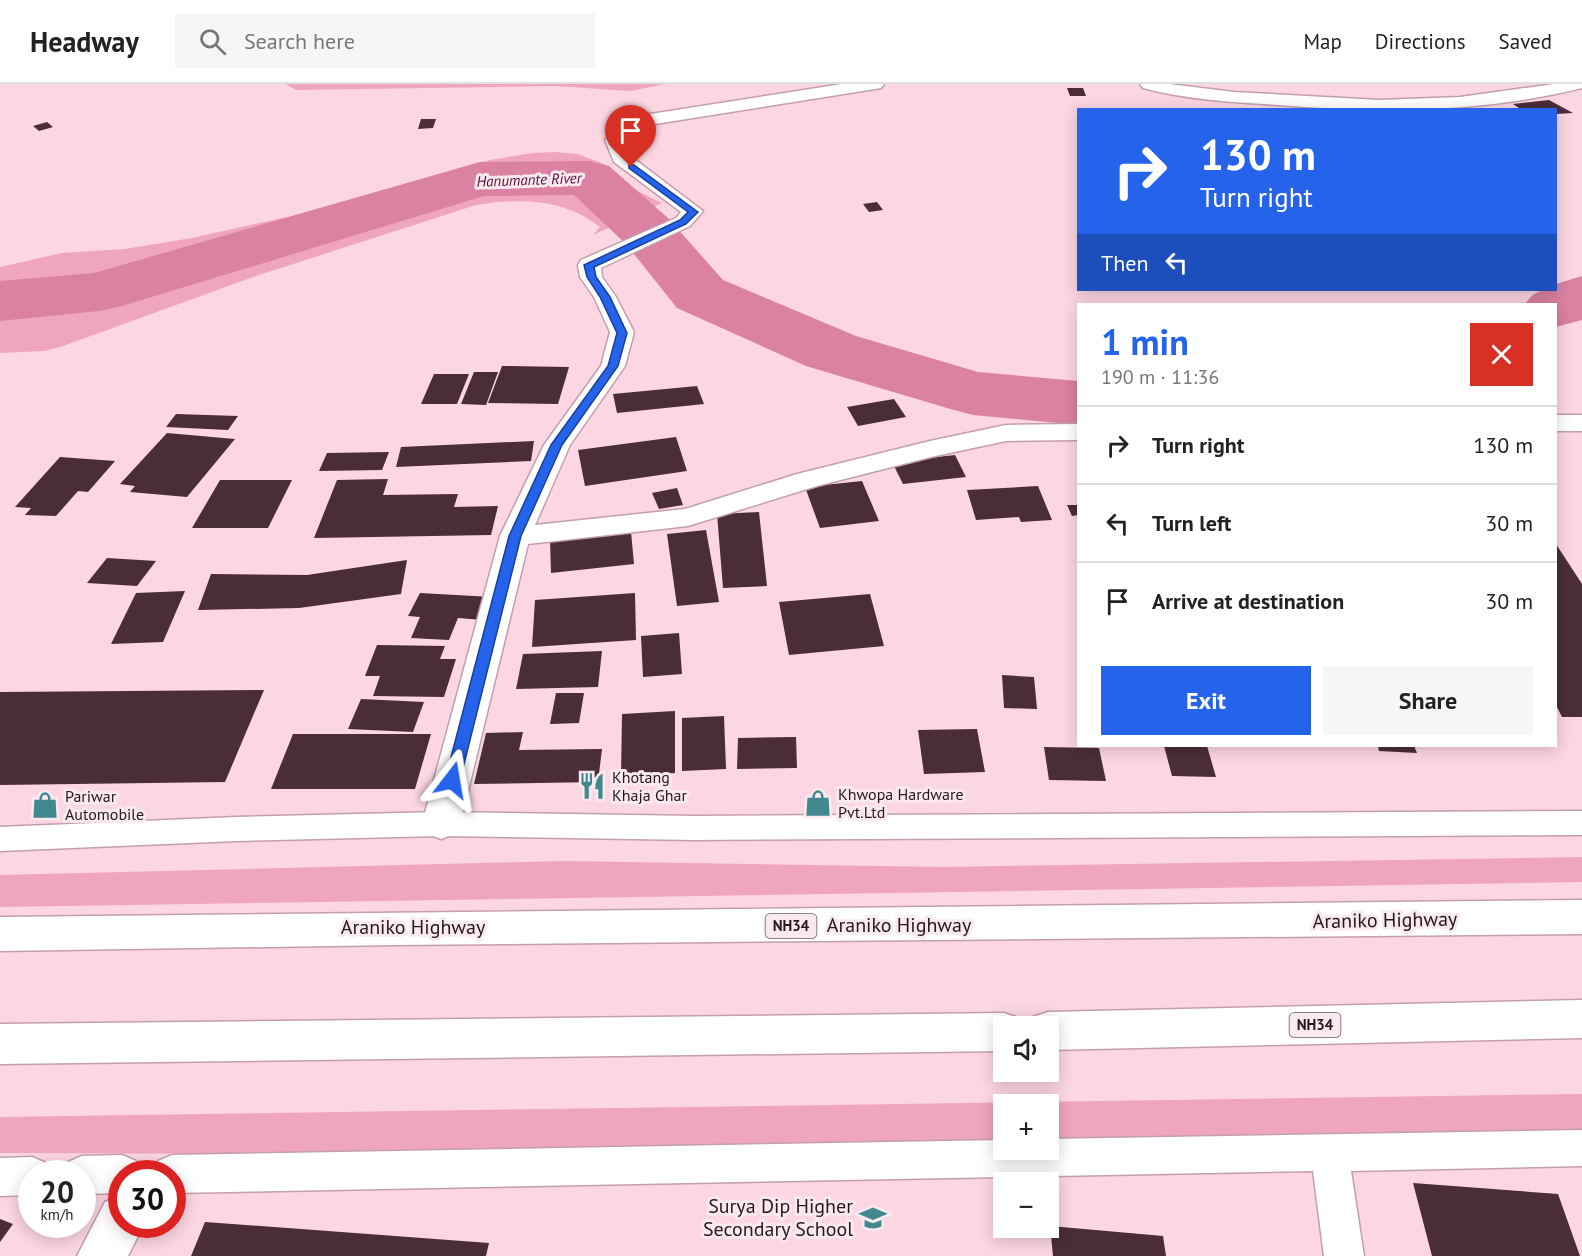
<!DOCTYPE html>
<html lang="en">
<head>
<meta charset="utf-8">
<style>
	body { margin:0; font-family:"PT Sans",sans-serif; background:#f6f6f6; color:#222; height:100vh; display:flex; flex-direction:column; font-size:22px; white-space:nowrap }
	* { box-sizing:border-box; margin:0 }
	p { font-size:20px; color:#767676 }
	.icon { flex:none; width:33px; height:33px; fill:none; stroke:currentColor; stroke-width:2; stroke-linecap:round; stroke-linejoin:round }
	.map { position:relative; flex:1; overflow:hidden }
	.details { position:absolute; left:1077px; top:219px; width:480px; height:444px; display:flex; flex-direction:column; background:#fff; border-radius:0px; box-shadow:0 3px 15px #0003 }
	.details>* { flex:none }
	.top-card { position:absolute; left:1077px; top:24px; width:480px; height:183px; border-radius:0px; box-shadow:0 3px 15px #0003; background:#2563eb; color:#fff; overflow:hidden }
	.controls { position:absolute; left:993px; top:932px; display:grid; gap:12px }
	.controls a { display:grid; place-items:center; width:66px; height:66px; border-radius:0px; background:#fff; box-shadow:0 3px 15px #0003; font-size:30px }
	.speed { position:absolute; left:18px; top:1076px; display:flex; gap:12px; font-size:30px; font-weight:700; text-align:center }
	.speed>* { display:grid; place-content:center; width:78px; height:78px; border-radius:50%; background:#fff; box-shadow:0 3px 15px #0003; line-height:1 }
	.speed small { font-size:15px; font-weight:400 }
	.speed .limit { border:9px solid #d22; background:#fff; color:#111 }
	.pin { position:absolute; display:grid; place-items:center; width:51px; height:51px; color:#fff; margin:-62px -26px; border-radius:50% 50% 50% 0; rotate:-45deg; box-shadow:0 0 6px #0007 }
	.pin .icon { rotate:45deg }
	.me { position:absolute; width:66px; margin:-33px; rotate:14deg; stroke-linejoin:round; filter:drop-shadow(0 0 4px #0008) }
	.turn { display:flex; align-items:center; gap:21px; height:126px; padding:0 24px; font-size:27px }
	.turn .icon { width:78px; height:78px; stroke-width:2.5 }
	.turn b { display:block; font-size:42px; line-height:51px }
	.then { display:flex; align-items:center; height:57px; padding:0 24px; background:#0003; gap:12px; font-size:22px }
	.round { display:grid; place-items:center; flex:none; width:63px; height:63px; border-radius:0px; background:#f6f6f6 }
	.head { display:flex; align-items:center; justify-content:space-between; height:102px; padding:0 24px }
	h1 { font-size:36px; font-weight:700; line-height:45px; color:#2563eb }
	.cta { display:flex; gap:12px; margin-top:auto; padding:12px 24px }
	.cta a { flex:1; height:69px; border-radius:0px; background:#2563eb; color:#fff; font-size:24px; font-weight:700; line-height:69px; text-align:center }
	.cta a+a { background:#f6f6f6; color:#222 }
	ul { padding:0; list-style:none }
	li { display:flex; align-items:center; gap:18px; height:78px; padding:0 24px; border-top:2px solid #e0e0e0 }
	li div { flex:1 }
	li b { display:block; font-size:22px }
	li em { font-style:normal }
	header { display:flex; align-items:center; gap:36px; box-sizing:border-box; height:84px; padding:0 30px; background:#fff; border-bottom:2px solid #e0e0e0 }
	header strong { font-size:28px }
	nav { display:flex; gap:33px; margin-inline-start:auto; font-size:21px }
	.search { width:420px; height:54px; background:#f6f6f6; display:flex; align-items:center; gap:15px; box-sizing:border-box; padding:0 21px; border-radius:0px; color:#767676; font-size:22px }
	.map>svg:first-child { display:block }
	.green { fill:#efa5bf }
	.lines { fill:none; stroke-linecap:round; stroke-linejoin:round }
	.river { fill:#db81a2; fill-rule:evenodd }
	.building { fill:#4a2d37 }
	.lane-casing { stroke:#c39fab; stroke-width:3 }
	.street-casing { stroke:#c39fab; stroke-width:3 }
	.highway-casing { stroke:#c39fab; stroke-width:3 }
	.lane { fill:#fff; fill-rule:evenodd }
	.street { fill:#fff; fill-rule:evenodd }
	.highway { fill:#fff; fill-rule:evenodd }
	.route { fill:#2563eb; stroke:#184099; stroke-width:1.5 }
	.labels { text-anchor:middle; stroke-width:6; stroke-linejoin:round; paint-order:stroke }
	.far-water-label { font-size:15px; font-style:italic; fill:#5b0933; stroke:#faeaef }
	.shield { fill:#faeaef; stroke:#65575b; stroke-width:1.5 }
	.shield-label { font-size:15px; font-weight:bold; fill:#25181c }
	.poi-label { font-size:16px; fill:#25181c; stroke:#faeaef; text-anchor:start }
	.near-street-label { font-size:20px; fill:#25181c; stroke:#faeaef }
	.near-poi-label { font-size:20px; fill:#25181c; stroke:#faeaef; text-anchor:end }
</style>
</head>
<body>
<header>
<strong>Headway</strong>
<div class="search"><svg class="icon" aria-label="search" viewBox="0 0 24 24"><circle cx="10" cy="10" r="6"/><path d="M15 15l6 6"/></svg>Search here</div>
<nav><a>Map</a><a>Directions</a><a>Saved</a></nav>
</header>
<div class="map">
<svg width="1582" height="1172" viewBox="0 0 1582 1172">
	<rect width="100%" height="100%" fill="#fcd6e2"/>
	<path class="green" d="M286 0H665L630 7 556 2 296 6Z
		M555 68 578 70 604 80 625 101 662 119 593 151 600 143C564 114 520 114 476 121L256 192 63 262 45 267 0 269V183L62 169 125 165 192 154 296 131 490 76 533 69Z
		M1582 773V798L0 823V791L564 777 943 783Z
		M1582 1010V1046L1049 1056 1048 1020H1004L1003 1057 340 1070 0 1069V1033Z"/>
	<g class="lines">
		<path class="river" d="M589 77 609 82 668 134 723 196 856 252 978 288 1078 297V341L973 331 947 324 806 282 677 224 626 160 574 111 484 112 122 222 99 227 0 237V197L94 189 480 78Z
			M1582 192V236L1556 243V220H1525C1534 207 1540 206 1556 206V200Z"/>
	</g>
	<path class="building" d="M1067 4H1083L1086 12H1070Z
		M1549 16 1573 29 1556 30V26H1522L1513 20Z
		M421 35H436L433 44 418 45Z
		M47 38 53 43 39 47 33 42Z
		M877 118 883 126 869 128 863 120Z
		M502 282 569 283 558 320 488 319Z
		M474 288H498L486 321 461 320Z
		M434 290H469L457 320H421Z
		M697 302 704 320 617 329 613 310Z
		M894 315 906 333 858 342 847 323Z
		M176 330 238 332 228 346 166 343Z
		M167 349 235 355 187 413 130 408 135 402 120 400Z
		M676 353 687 387 585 402 578 366Z
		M534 357 531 377 396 383 401 363Z
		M389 368 382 386 319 387 327 369Z
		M955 371 966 393 903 400 892 378Z
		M60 373 115 377 88 408 78 407 56 432 25 431 31 424 15 423Z
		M388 395 383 411 458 410 454 423 498 422 491 451 314 454 337 396Z
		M220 396H292L268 444H192Z
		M862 397 879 437 820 444 805 403Z
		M1038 402 1052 436 1021 438 1019 433 976 436 967 406Z
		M677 404 683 421 659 425 652 409Z
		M1067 421H1078V431L1072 432Z
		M759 428 767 502 723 504 717 430Z
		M706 446 719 518 677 522 667 450Z
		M631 448 634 480 551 489 550 456Z
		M1556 460 1582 500V633H1562L1556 621Z
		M107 474 156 477 137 502 87 499Z
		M407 476 401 510 299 524 198 526 211 490 307 491Z
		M185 507 163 558 111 560 136 509Z
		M420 509 492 513 483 536 458 534 449 556 411 554 420 533 408 532Z
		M635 509 636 556 532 563 535 516Z
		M870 510 884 562 789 571 779 518Z
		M679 549 682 590 643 593 641 552Z
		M377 561 445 562 440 575H456L444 613 373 612 380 592H365Z
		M602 567 598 603 516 605 523 570Z
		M1002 591 1034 593 1037 625 1004 624Z
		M264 606 225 698 0 701V608Z
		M556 609H584L579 639 550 640Z
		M361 615 424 618 413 648 348 645Z
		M675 627V689L621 693 622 630Z
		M724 632 726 685 682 687V634Z
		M977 645 985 688 924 690 918 646Z
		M523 648 519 666 602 665 598 698 474 700 486 649Z
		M293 650H431L415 705H271Z
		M796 653 797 684 737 685 738 654Z
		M1164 662H1207L1216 693 1172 692Z
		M1378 662H1414L1417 669 1379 667Z
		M1044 663 1099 664 1106 697 1049 696Z
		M1413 1099 1558 1110 1580 1172H1432Z
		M0 1135 13 1140 0 1158Z
		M205 1138 489 1159 486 1172H191Z
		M1050 1142 1163 1152 1166 1172H1053Z"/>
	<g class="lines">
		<defs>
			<path id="lane" d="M1582 727V751L694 756 441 752 237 757 0 767V743L237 733 441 728 694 732Z
				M1582 1046V1082L1351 1087 1364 1172H1324L1313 1087 172 1109V1089H153L158 1077 172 1071 1004 1056V1065H1048V1055Z
				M122 1071 136 1077 141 1089H122V1109L82 1110V1089H64L68 1078 82 1072Z
				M32 1073 46 1079 50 1089H32V1111L0 1112V1074Z"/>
			<path id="street" d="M842 0H884L881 4 875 5 649 41 633 48 624 57 629 71 703 127 690 142 601 184 602 193 616 213 634 248 625 282 570 361 535 441 685 425 797 390 930 357 1006 341 1078 340V356L1006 357 931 373 817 402 688 442 528 460 460 740 454 750 441 755 428 750 422 740 500 452 544 361 601 282 610 248 594 213 580 193 578 181 581 176 676 134 681 128 614 78 605 56 621 40 644 31Z
				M1140 0H1169L1234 8 1380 16 1460 13 1554 0H1582V4C1482 29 1380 29 1278 21 1232 18 1188 16 1143 4Z
				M1556 331H1582V347H1556Z
				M122 1111V1140H144L128 1172H77L105 1118Z"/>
			<path id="highway" d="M1582 816V850L395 861 0 867V833Z
				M1582 916V954L1048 966V942H1029L1033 933 1048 928Z
				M1004 929 1019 934 1023 942H1004V967L0 980V940Z"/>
		</defs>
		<use href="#lane" class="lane-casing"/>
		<use href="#street" class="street-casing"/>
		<use href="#highway" class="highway-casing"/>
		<use href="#lane" class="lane"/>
		<use href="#street" class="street"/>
		<use href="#highway" class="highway"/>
	</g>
	<path class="route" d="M629 81H634L698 128 686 140 594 183 596 193 610 213 627 249 618 282 562 361 521 452 460 696 457 700H447L445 696 509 452 551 361 608 282 617 249 600 213 587 193 584 181 680 136 688 128 629 84Z"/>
	<defs>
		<symbol id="restaurant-bare" viewBox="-9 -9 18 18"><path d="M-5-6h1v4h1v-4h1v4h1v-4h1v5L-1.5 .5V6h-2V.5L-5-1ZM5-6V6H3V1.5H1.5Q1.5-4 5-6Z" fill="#418891" stroke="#faeaef" stroke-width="2.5" paint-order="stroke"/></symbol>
		<symbol id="shop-bare" viewBox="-9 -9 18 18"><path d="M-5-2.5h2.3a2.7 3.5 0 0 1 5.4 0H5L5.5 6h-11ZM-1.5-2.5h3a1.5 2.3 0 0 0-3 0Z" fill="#418891" stroke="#faeaef" stroke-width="2.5" paint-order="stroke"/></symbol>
		<symbol id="school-bare" viewBox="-9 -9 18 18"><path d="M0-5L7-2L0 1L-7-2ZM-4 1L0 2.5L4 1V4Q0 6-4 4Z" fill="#418891" stroke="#faeaef" stroke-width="2.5" paint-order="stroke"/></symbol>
	</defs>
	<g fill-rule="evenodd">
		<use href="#restaurant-bare" x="573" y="683" width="38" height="38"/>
		<use href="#shop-bare" x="799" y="700" width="38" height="38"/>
		<use href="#shop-bare" x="26" y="702" width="38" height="38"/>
		<use href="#school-bare" x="854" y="1115" width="38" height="38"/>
	</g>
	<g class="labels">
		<g class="far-water-label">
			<text transform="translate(529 96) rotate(-2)" y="5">Hanumante River</text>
		</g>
		<g class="shield">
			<rect x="765.5" y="830" width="51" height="24" rx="4.5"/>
			<rect x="1289.5" y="929" width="51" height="24" rx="4.5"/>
		</g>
		<g class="shield-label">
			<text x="791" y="847">NH34</text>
			<text x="1315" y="946">NH34</text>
		</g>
		<g class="poi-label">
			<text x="612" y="699">Khotang<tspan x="612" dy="18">Khaja Ghar</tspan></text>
			<text x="838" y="716">Khwopa Hardware<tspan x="838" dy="18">Pvt.Ltd</tspan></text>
			<text x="65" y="718">Pariwar<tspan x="65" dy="18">Automobile</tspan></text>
		</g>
		<g class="near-street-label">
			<text transform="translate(1385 836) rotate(-1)" y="7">Araniko Highway</text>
			<text x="899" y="848">Araniko Highway</text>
			<text x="413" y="850">Araniko Highway</text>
		</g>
		<g class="near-poi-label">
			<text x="853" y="1129">Surya Dip Higher<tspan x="853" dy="23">Secondary School</tspan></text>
		</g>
	</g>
</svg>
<div class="controls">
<a><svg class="icon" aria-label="sound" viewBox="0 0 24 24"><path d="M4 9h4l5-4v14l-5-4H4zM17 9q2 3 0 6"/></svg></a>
<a>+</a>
<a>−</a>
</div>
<div class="speed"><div>20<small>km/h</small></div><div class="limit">30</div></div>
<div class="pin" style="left:631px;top:83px;background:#d93025"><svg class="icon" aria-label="arrive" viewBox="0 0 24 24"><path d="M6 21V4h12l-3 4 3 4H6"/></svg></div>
<svg class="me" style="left:452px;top:696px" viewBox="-20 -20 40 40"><path d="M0-17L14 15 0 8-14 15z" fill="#2563eb" stroke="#fff" stroke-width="4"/></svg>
<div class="top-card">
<div class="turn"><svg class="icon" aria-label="right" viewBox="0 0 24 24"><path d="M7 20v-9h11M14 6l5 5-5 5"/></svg><div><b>130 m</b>Turn right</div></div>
<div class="then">Then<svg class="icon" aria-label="left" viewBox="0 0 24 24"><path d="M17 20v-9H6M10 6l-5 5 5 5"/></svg></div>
</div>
<section class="details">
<div class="head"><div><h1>1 min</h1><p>190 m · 11:36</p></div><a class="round" style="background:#d93025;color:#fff"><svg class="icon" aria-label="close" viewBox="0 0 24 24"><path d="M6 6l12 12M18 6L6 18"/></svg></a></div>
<ul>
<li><svg class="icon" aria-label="right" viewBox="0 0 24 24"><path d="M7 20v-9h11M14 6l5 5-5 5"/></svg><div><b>Turn right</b></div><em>130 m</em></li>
<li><svg class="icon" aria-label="left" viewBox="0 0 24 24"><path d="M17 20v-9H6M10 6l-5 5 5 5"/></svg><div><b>Turn left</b></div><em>30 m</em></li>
<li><svg class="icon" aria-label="arrive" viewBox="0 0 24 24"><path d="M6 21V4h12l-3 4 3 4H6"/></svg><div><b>Arrive at destination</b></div><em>30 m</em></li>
</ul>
<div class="cta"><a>Exit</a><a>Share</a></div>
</section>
</div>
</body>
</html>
